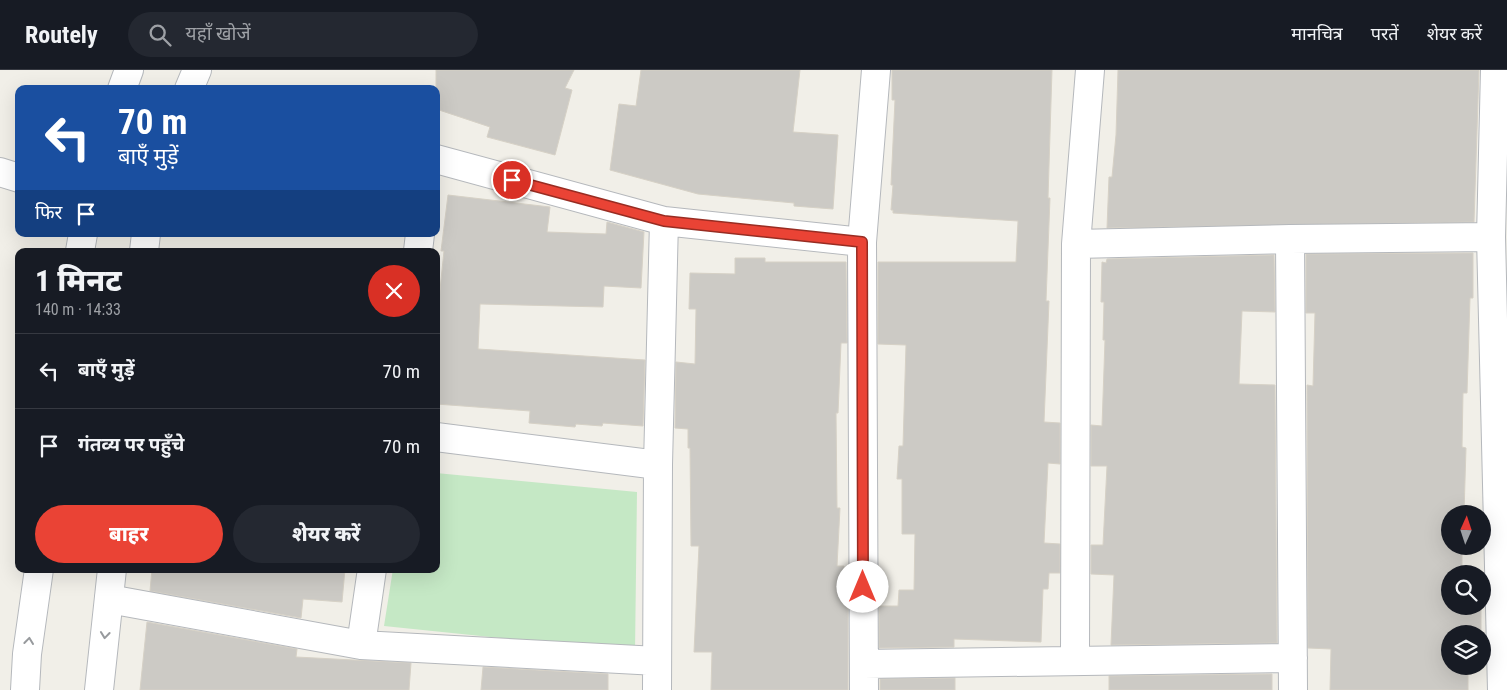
<!DOCTYPE html>
<html lang="hi">
<head>
<meta charset="utf-8">
<style>
	body { margin:0; font-family:"Roboto Condensed","Noto Sans Devanagari",sans-serif; background:#242831; color:#f1f3f6; height:100vh; display:flex; flex-direction:column; font-size:19px; white-space:nowrap }
	* { box-sizing:border-box; margin:0 }
	p { font-size:16px; color:#9ea1a6 }
	.icon { flex:none; width:28px; height:28px; fill:none; stroke:currentColor; stroke-width:2; stroke-linecap:round; stroke-linejoin:round }
	.map { position:relative; flex:1; overflow:hidden }
	.side { position:absolute; left:15px; top:178px; width:425px; height:325px; display:flex; flex-direction:column; background:#171b24; border-radius:10px; box-shadow:0 5px 20px #0002 }
	.side>* { flex:none }
	.hud { position:absolute; left:15px; top:15px; width:425px; height:152px; border-radius:10px; box-shadow:0 5px 20px #0002; background:#1a4fa0; color:#fff; overflow:hidden }
	.needle { width:32px; rotate:3deg }
	.buttons { position:absolute; left:1441px; top:435px; display:grid; gap:10px }
	.buttons a { display:grid; place-items:center; width:50px; height:50px; border-radius:50%; background:#171b24; box-shadow:0 5px 20px #0002; font-size:25px }
	.pin { position:absolute; display:grid; place-items:center; width:42px; height:42px; color:#fff; margin:-21px; border:2px solid #fff; border-radius:50%; box-shadow:0 1px 5px #0007 }
	.me { position:absolute; width:55px; margin:-28px; rotate:0deg; stroke-linejoin:round; filter:drop-shadow(0 0 4px #0008) }
	.turn { display:flex; align-items:center; gap:18px; height:105px; padding:0 20px; font-size:22px }
	.turn .icon { width:65px; height:65px; stroke-width:2.5 }
	.turn b { display:block; font-size:35px; line-height:42px }
	.then { display:flex; align-items:center; height:48px; padding:0 20px; background:#0003; gap:10px; font-size:19px }
	.round { display:grid; place-items:center; flex:none; width:52px; height:52px; border-radius:26px; background:#242831 }
	.headline { display:flex; align-items:center; justify-content:space-between; height:85px; padding:0 20px }
	h1 { font-size:30px; font-weight:800; line-height:38px }
	.button { display:flex; gap:10px; margin-top:auto; padding:10px 20px }
	.button a { flex:1; height:58px; border-radius:30px; background:#ea4335; color:#fff; font-size:20px; font-weight:800; line-height:58px; text-align:center }
	.button a+a { background:#242831; color:#f1f3f6 }
	ul { padding:0; list-style:none }
	li { display:flex; align-items:center; gap:15px; height:75px; padding:0 20px; border-top:1px solid #363941 }
	li div { flex:1 }
	li b { display:block; font-size:19px }
	li em { font-style:normal }
	header { display:flex; align-items:center; gap:30px; box-sizing:border-box; height:70px; padding:0 25px; background:#171b24; border-bottom:1px solid #363941 }
	header strong { font-size:24px }
	nav { display:flex; gap:28px; margin-inline-start:auto; font-size:18px }
	.search { width:350px; height:45px; background:#242831; display:flex; align-items:center; gap:12px; box-sizing:border-box; padding:0 18px; border-radius:28px; color:#9ea1a6; font-size:19px }
	.map>svg:first-child { display:block }
	.green { fill:#c5e8c5 }
	.building { fill:#cccac5; stroke:#d6d1c6 }
	.lines { fill:none; stroke-linecap:round; stroke-linejoin:round }
	.minor-casing { stroke:#b5b8bc; stroke-width:30 }
	.tertiary-casing { stroke:#b5b8bc; stroke-width:30 }
	.minor { stroke:#fff; stroke-width:28 }
	.tertiary { stroke:#fff; stroke-width:28 }
	.oneway { stroke:#979a9d }
	.route-casing { stroke:#982c22; stroke-width:12 }
	.route { stroke:#ea4335; stroke-width:9 }
</style>
</head>
<body>
<header>
<strong>Routely</strong>
<div class="search"><svg class="icon" aria-label="search" viewBox="0 0 24 24"><circle cx="10" cy="10" r="6"/><path d="M15 15l6 6"/></svg>यहाँ खोजें</div>
<nav><a>मानचित्र</a><a>परतें</a><a>शेयर करें</a></nav>
</header>
<div class="map">
<svg width="1507" height="620" viewBox="0 0 1507 620">
	<rect width="100%" height="100%" fill="#f1efe8"/>
	<path class="green" d="M436 403 637 422 635 582 384 556 393 499H436Z"/>
	<path class="building" d="M436 0H574L565 18 572 20 555 85 487 67 490 57 436 39Z
		M641 0H800L793 62 838 65 833 139 794 136V133L698 124 610 100 619 34 636 36Z
		M892 0H1052L1048 128H1050L1046 231H1049L1044 352 1060 353V394L1048 393 1044 473 1060 474V503H1049L1048 519H1043L1041 572 954 569V577L879 578V536H898L899 520H914L915 464H902V409H897L899 376H903L906 275 878 274V192H1016L1018 151 893 143V140H891L893 115H891L895 30H892Z
		M1118 0H1479L1474 152 1107 158 1109 107H1112L1116 65Z
		M448 125 550 137 547 162 606 164 607 152 644 162 641 218 604 216 603 237 480 234 478 279 645 290 643 356 603 353 602 356 576 354 575 357 529 353 530 341 436 334V259L444 181H441Z
		M1473 183V228H1470L1467 323H1463L1462 377 1466 378 1464 444H1450V476H1462V504H1450V536H1481V564H1450V596H1468V620H1330L1331 579 1308 578 1307 315 1313 316 1315 243H1306V184Z
		M1274 185 1275 242 1242 241 1239 314 1275 315 1277 573 1111 575 1114 505 1091 504V475H1103L1107 396H1091V355L1102 356 1105 270H1103L1104 232H1101L1102 192 1106 193 1107 189Z
		M735 188H765V192H846L847 273H841L838 343H836L837 438H840L837 496H844L843 534H848V620H711L712 582H694L699 476H691L690 378H688V359L675 358 676 292 695 294 696 239H689L690 203 735 204Z
		M152 499H345L342 532 303 529 301 548 150 521Z
		M147 552 297 579 296 587 411 593 409 620H140Z
		M483 597 608 604V620H481Z
		M1272 604V620H1109V606Z
		M955 608V620H880V609Z"/>
	<g class="lines">
		<defs>
			<path id="minor" d="M1495 0 1491 167 1502 620
				M436 89 664 151 862 172
				M0 102 19 108
				M1290 169 1293 620
				M1076 174 1290 169 1491 167
				M418 181 420 164
				M436 367 658 395
				M109 529 361 575 657 591
				M361 575 372 499
				M1075 590 1076 174 1090 0
				M864 594 1293 588
				M657 620 658 395 664 151
				M864 620 862 172 876 0"/>
			<path id="tertiary" d="M122 19 129 0
				M189 19 197 0
				M80 181 83 164
				M144 181 146 164
				M25 620 27 584 39 499
				M99 620 112 499"/>
		</defs>
		<use href="#minor" class="minor-casing"/>
		<use href="#tertiary" class="tertiary-casing"/>
		<use href="#minor" class="minor"/>
		<use href="#tertiary" class="tertiary"/>
	</g>
	<defs><path id="oneway-chevron" d="M-2-3.5L2.5 0L-2 3.5" fill="none" stroke-width="1.6" stroke-linecap="round" stroke-linejoin="round" transform="scale(1.25)"/></defs>
	<g class="oneway">
		<use href="#oneway-chevron" transform="translate(105 565) rotate(96)"/>
		<use href="#oneway-chevron" transform="translate(29 571) rotate(-83)"/>
	</g>
	<g class="lines">
		<defs>
			<path id="route" d="M512 110 664 151 862 172 863 517"/>
		</defs>
		<use href="#route" class="route-casing"/>
		<use href="#route" class="route"/>
	</g>
</svg>
<div class="buttons">
<a><svg class="needle" viewBox="-14 -14 28 28"><path d="M0-13l5 13h-10z" fill="#e53935"/><path d="M0 13l5-13h-10z" fill="#9ea1a6"/></svg></a>
<a><svg class="icon" aria-label="search" viewBox="0 0 24 24"><circle cx="10" cy="10" r="6"/><path d="M15 15l6 6"/></svg></a>
<a><svg class="icon" aria-label="layers" viewBox="0 0 24 24"><path d="M12 4l9 5-9 5-9-5zM3 14l9 5 9-5"/></svg></a>
</div>
<div class="pin" style="left:512px;top:110px;background:#d93025"><svg class="icon" aria-label="arrive" viewBox="0 0 24 24"><path d="M6 21V4h12l-3 4 3 4H6"/></svg></div>
<svg class="me" style="left:863px;top:517px" viewBox="-20 -20 40 40"><circle r="19" fill="#fff"/><path d="M0-13L10 11 0 6-10 11z" fill="#ea4335"/></svg>
<div class="hud">
<div class="turn"><svg class="icon" aria-label="left" viewBox="0 0 24 24"><path d="M17 20v-9H6M10 6l-5 5 5 5"/></svg><div><b>70 m</b>बाएँ मुड़ें</div></div>
<div class="then">फिर<svg class="icon" aria-label="arrive" viewBox="0 0 24 24"><path d="M6 21V4h12l-3 4 3 4H6"/></svg></div>
</div>
<section class="side">
<div class="headline"><div><h1>1 मिनट</h1><p>140 m · 14:33</p></div><a class="round" style="background:#d93025;color:#fff"><svg class="icon" aria-label="close" viewBox="0 0 24 24"><path d="M6 6l12 12M18 6L6 18"/></svg></a></div>
<ul>
<li><svg class="icon" aria-label="left" viewBox="0 0 24 24"><path d="M17 20v-9H6M10 6l-5 5 5 5"/></svg><div><b>बाएँ मुड़ें</b></div><em>70 m</em></li>
<li><svg class="icon" aria-label="arrive" viewBox="0 0 24 24"><path d="M6 21V4h12l-3 4 3 4H6"/></svg><div><b>गंतव्य पर पहुँचे</b></div><em>70 m</em></li>
</ul>
<div class="button"><a>बाहर</a><a>शेयर करें</a></div>
</section>
</div>
</body>
</html>
